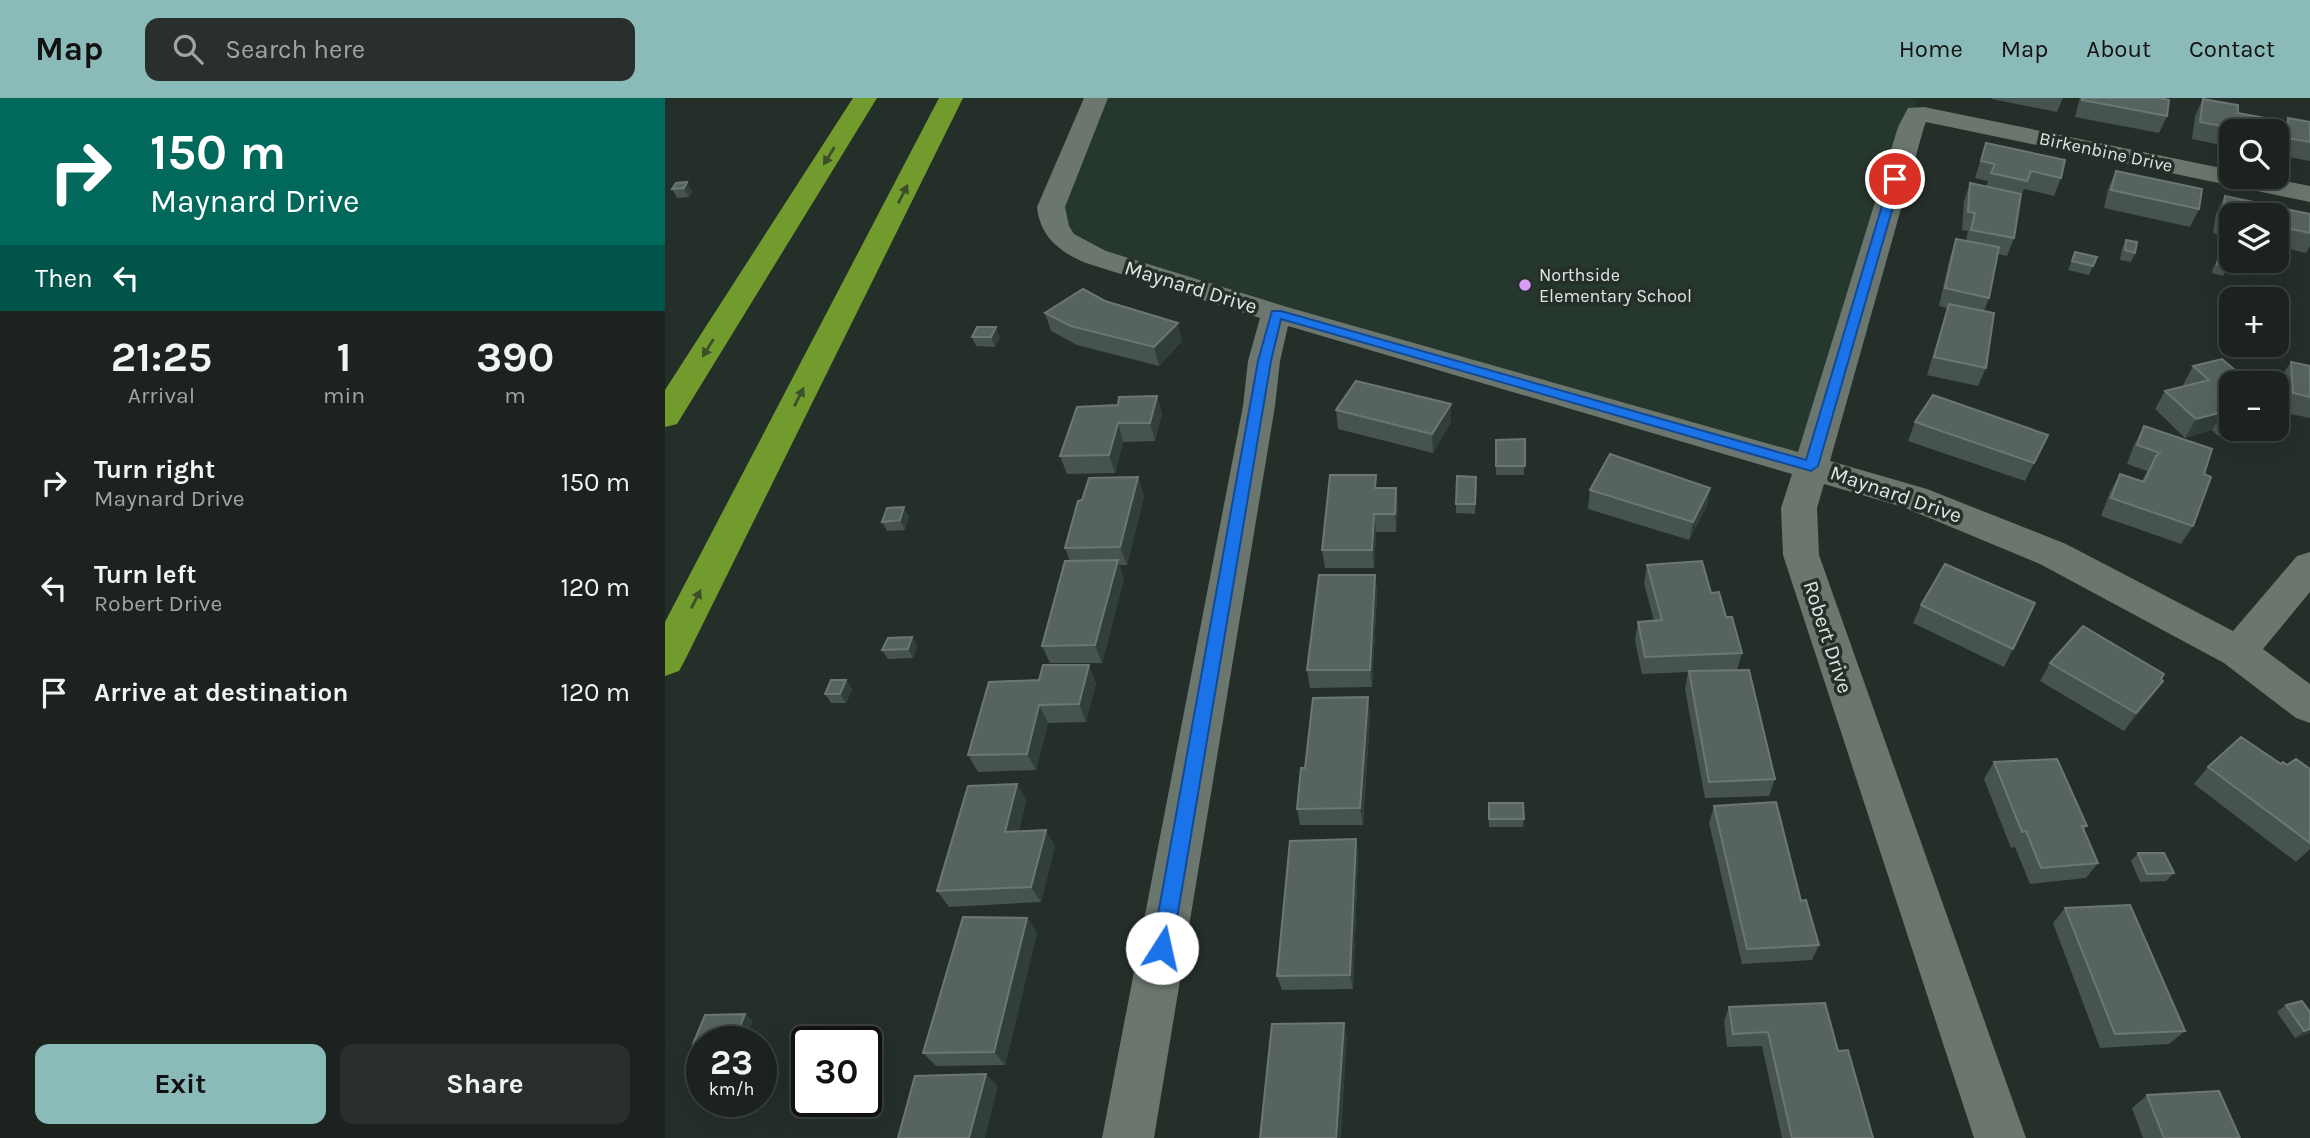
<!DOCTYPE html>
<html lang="en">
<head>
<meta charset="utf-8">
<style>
	body { margin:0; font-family:Karla,sans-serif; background:#292f2c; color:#f1f3f6; height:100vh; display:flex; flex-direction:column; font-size:26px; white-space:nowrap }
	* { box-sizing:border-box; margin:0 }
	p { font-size:23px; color:#a0a4a4 }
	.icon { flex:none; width:38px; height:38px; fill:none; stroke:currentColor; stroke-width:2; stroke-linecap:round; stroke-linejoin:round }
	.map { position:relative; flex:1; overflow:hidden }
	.details { display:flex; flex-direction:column; background:#1c231f; width:665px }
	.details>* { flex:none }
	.guide { background:#00695c; color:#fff; overflow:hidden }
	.fabs { position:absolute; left:1554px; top:21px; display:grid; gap:14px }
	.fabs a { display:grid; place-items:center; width:70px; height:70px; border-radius:14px; background:#1c231f; box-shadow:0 7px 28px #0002,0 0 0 2px #3a403d; font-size:35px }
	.speed { position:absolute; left:21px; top:928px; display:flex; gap:14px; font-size:35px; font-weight:700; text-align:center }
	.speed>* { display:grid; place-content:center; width:91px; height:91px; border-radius:50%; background:#1c231f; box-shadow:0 7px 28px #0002,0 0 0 2px #3a403d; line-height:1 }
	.speed small { font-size:18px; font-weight:400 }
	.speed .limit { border:4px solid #111; border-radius:10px; background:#fff; color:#111 }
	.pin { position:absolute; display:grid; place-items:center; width:60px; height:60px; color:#fff; margin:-30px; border:4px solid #fff; border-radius:50%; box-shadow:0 2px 7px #0007 }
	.me { position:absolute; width:77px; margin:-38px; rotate:10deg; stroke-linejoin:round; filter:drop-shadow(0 0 5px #0008) }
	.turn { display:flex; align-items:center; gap:24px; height:147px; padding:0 35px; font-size:32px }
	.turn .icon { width:91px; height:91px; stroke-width:2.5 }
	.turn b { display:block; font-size:49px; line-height:60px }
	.then { display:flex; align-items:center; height:66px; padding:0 35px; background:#0003; gap:14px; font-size:26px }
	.eta { display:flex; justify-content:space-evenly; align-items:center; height:119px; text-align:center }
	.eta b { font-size:42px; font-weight:700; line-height:49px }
	.primary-button { display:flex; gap:14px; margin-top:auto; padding:14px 35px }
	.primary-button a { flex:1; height:80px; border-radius:14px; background:#8bbbb9; color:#111; font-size:28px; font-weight:700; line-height:80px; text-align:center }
	.primary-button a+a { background:#292f2c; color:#f1f3f6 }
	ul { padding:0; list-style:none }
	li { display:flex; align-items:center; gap:21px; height:105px; padding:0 35px }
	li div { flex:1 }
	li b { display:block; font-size:26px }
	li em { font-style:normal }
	header { display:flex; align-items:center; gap:42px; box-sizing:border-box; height:98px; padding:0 35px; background:#8bbbb9; color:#111 }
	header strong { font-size:33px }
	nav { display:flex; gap:38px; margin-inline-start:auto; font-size:24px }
	.search { width:490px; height:63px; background:#292f2c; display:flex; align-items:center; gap:18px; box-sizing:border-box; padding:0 24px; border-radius:14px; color:#a0a4a4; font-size:26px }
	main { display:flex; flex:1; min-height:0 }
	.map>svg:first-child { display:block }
	.built { fill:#26372d }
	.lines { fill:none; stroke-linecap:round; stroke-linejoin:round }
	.minor { fill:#6b766f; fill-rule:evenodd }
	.highway { fill:#729b2e; fill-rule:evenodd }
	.wall { fill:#465351 }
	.shaded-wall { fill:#323e3a }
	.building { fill:#566360; stroke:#6c7774; stroke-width:2 }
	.oneway { fill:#3c4f2a }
	.route { fill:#1a73e8; stroke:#114b97; stroke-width:2 }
	.poi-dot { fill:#d79bf8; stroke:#252f29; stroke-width:2.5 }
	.labels { text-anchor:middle; stroke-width:7; stroke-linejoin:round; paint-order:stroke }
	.far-street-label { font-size:18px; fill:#dfe5e1; stroke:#252f29 }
	.far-poi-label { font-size:18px; fill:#dfe5e1; stroke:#252f29; text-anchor:start }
	.street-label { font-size:21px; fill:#dfe5e1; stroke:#252f29 }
</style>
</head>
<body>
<header>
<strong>Map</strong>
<div class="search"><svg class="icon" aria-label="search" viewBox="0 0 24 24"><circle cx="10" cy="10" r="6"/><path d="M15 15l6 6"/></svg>Search here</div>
<nav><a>Home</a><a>Map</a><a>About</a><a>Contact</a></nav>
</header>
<main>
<section class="details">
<div class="guide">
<div class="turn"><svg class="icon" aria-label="right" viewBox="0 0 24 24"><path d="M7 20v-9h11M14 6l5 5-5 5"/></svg><div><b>150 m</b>Maynard Drive</div></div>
<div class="then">Then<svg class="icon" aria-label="left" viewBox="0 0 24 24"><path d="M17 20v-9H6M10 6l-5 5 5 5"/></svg></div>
</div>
<div class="eta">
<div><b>21:25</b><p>Arrival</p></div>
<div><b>1</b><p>min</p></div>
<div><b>390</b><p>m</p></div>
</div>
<ul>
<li><svg class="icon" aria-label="right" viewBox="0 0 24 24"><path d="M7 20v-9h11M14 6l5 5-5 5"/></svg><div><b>Turn right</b><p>Maynard Drive</p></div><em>150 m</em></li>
<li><svg class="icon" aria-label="left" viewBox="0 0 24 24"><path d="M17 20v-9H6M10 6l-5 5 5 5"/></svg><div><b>Turn left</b><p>Robert Drive</p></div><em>120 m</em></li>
<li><svg class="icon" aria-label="arrive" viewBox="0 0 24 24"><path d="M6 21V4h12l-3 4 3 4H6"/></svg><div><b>Arrive at destination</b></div><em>120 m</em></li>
</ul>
<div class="primary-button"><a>Exit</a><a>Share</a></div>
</section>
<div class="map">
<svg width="1645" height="1040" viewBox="0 0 1645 1040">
	<rect width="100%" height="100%" fill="#252f29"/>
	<path class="built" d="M431 0H1250L1252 15 1146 368 431 159 391 133Z"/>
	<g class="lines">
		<path class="minor" d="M419 0H443L400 109 404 128 409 136 441 153 622 209 1133 354 1233 29 1243 10 1259 9 1566 72V79H1600L1645 88V104L1261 24 1259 29 1165 363 1262 391 1401 446 1568 533 1632 458 1645 454V494L1598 551 1645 586V625L1631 620 1559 565 1375 466 1238 409 1159 386 1152 410 1154 457 1361 1040H1309L1118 457 1116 410 1127 376 623 228 615 263 610 308 489 1040H437L578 308 583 263 595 220 421 165C395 154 375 139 372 109Z"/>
		<path class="highway" d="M188 0H212L12 326 0 329V292Z
			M274 0H298L20 562 14 573 0 578V524Z"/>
	</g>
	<path class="wall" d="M1327 0H1398L1392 14 1327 1Z
		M1415 0H1494L1502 18 1494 35 1410 19Z
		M1538 1 1573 15 1610 33H1566V49L1527 41 1530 18Z
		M1623 20 1645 24V63L1613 57 1614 37Z
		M1321 45 1396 80 1389 98 1359 91 1355 101 1349 140 1342 158 1333 156 1324 200 1319 213 1321 270 1313 288 1262 277 1282 210 1274 208 1285 159 1291 141 1301 143 1303 133 1297 132 1299 103 1305 85 1321 89 1323 83 1310 80Z
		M1451 73 1534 111 1525 129 1439 110 1443 91Z
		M11 85 27 93 24 99 12 100 7 91Z
		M1560 98 1645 116V148L1641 155 1612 148V117H1566V139L1548 135 1551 116Z
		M1461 142 1470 155 1466 164 1455 162 1457 151Z
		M1410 154 1428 168 1424 177 1403 172Z
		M1553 161 1563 169 1558 178 1547 175 1548 170Z
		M440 203 517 243 494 268 412 247 386 233 380 215Z
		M307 239H335L330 249 311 248Z
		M1626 264 1645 268V320L1616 314 1614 282Z
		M1528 268 1585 285 1566 331H1579L1553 338 1547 332 1520 340 1490 311 1500 293 1520 288 1518 287Z
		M492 298 497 316 490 343 458 344 450 375 402 376 395 358 453 307Z
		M786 306V324L768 355 673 331 671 312Z
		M1250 324 1383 337 1360 383 1243 343Z
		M1479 328 1539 376 1528 428 1516 446 1436 418 1445 394 1455 376 1477 383 1482 373 1462 366 1469 347Z
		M860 341 859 377H831V342Z
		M473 379 479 398 462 467H454L459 481 437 565H385L377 548 405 463 400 450Z
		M812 388 810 416 791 415V406Z
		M712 390H731L733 408 731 434H711L709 470H660L657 452Z
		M1045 390 1042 408 1024 442 923 411 925 392Z
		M244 418 240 432 222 433 217 424Z
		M982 467 1046 495 1061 519 1077 555 1072 572 1110 681 1104 698 1040 700 1020 591 1023 574 977 576 970 542 973 524 989 523 979 485Z
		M710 477 712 495 707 589 645 590 642 572Z
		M1256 507 1348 551 1339 569 1248 525Z
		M247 539 252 548 248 560 223 561 217 552Z
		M1385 565 1496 581 1486 600 1459 633 1375 583Z
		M181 582 187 591 181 605H166L160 596Z
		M324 584 431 585 421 624 383 625 371 672 313 674 303 657Z
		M703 599 705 617 698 727H635L632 711 640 670Z
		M1329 664 1422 728 1419 732 1433 765 1421 780 1365 786 1350 749 1346 750 1319 681Z
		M1616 666 1645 671V751L1631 764 1529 686 1543 669Z
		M352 686 361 702 354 733 390 748 376 804 284 809 272 793Z
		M824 705 859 721 858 729H824Z
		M1049 708 1154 847 1147 862 1077 866 1044 725Z
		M691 741 693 757 688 891 617 892 612 878Z
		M1473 755 1509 775 1501 783 1475 784 1466 763Z
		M1400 810 1520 933 1504 946 1435 950 1388 825Z
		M362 820 372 835 340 967 271 968 258 955Z
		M1621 907 1645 914V935L1630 940 1612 914Z
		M1064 909 1173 953 1208 1040H1117L1097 948 1062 949 1059 923Z
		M80 916 88 923 37 943V952L28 946Z
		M1482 997 1575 1040H1478L1467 1010Z"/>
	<path class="shaded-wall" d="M22 84 27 93 24 99 19 90Z
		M513 225 517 243 494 268 489 249Z
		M331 229 335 239 330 249 326 239Z
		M492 298 497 316 490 343 485 325Z
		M786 306V324L768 355 767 336Z
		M1558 314 1547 332 1520 340 1531 321Z
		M1564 319H1566V331H1579L1553 338Z
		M453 325 458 344 450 375 444 357Z
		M473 379 479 398 462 467 455 449Z
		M731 390 733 408 731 434 730 416Z
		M1045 390 1042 408 1024 442 1028 424Z
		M239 409 244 418 240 432 235 422Z
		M709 416 711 434 709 470 707 452Z
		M453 462 459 481 437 565 430 547Z
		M710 477 712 495 707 589 705 572Z
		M247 539 252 548 248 560 243 551Z
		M424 567 431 585 421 624 414 606Z
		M181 582 187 591 181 605 175 596Z
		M1498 583 1486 600 1459 633 1471 615Z
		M703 599 705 617 698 727 695 710Z
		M374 607 383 625 371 672 362 656Z
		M352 686 361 702 350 750 340 734Z
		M381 732 390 748 376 804 366 789Z
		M691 741 693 757 688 891 685 877Z
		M362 820 372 835 340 967 329 954Z
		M80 916 88 923 80 943H69Z
		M679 925 682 939 676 1040H671Z
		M1645 931V935L1630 940 1639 933Z
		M321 976 333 988 320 1040H304Z"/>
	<path class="building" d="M1417 0H1494L1504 2 1502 18 1417 2Z
		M1538 1 1573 7V15L1611 22 1610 33H1583L1535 24Z
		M1623 20 1645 24V44L1622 40Z
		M1321 45 1400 62 1396 80 1366 73 1362 83 1326 75 1330 66 1316 63Z
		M1451 73 1537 91 1534 111 1446 92Z
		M22 84 19 90 7 91 11 85Z
		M1305 85 1356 96 1349 140 1306 132 1310 115 1303 114Z
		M1560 98 1645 116V135L1612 128V117H1566V119L1557 117Z
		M1291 141 1334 149 1324 200 1280 190Z
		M1461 142 1472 144 1470 155 1460 152Z
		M1410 154 1432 159 1428 168 1407 163Z
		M1553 161 1564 163 1563 169 1552 166Z
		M418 191 440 203 513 225 489 249 406 228 380 215Z
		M1284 206 1329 215 1321 270 1269 259Z
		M312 229H331L326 239H307Z
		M1557 261 1585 285H1566V319H1564L1558 314 1531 321 1500 293 1544 282 1528 268Z
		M1626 264 1645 268V299L1628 295Z
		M691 283 786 306 767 336 671 312Z
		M1268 297 1383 337 1369 365 1250 324Z
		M492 298 485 325H453L444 357 395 358 412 309 453 307 454 299Z
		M1479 328 1547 351 1539 376 1546 379 1528 428 1446 400 1455 376 1479 384 1491 358 1495 355 1472 347Z
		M860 341V368H831V342Z
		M945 356 1045 390 1028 424 925 392Z
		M665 377H711L710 390H731L730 416H709L707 452H657Z
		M792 378 811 379 810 406H791Z
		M473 379 455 449 400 450 413 403 417 402 424 380Z
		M239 409 235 422 217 424 222 410Z
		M453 462 430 547 377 548 400 463Z
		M1037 463 1046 495 1054 494 1061 519H1067L1077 555 980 559 973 524 997 522 982 467Z
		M1280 466 1370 505 1348 551 1256 507Z
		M654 477H710L705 572H642Z
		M1418 528 1499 576 1496 581 1498 583 1471 615 1385 565Z
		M247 539 243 551 217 552 223 540Z
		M378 567H424L414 606 374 607 362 656 303 657 324 584 374 582Z
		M1084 572 1110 681 1044 684 1024 573Z
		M166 582H181L175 596H160Z
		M703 599 695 710 632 711 636 670H640L648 600Z
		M1576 639 1616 666 1618 664 1622 667 1631 661 1645 671V745L1543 669Z
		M1392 661 1422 728H1417L1433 765 1376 770 1361 733 1357 734 1329 664Z
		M352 686 340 734 381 732 366 789 272 793 303 688Z
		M1111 704 1136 803 1141 802 1154 847 1082 851 1049 708Z
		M824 705H858L859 721H824Z
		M691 741 685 877 612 878 625 743Z
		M1473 755H1499L1509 775 1482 776Z
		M1465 807 1520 933 1450 936 1400 810Z
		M298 819 362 820 329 954 258 955Z
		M1637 903 1645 914V931L1639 933 1621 907Z
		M1160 905 1173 953 1183 952 1208 1040H1127L1103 934 1068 936 1064 909Z
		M80 916 69 943H37V946H28L40 917Z
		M679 925 671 1040H595L607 926Z
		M321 976 304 1040H233L250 978Z
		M1554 993 1575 1040H1499L1482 997Z"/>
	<defs><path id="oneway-solid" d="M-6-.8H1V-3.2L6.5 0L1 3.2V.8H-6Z" transform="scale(1.75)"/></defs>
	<g class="oneway">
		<use href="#oneway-solid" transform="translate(164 58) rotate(122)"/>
		<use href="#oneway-solid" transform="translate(238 96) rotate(-63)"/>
		<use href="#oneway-solid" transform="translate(43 250) rotate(122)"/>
		<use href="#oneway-solid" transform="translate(134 299) rotate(-63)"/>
		<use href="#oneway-solid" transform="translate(31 501) rotate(-63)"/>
	</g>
	<path class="route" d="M1230 78 1236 81 1153 368 1146 373 616 221 606 263 507 850 504 857 497 859 490 857 487 850 593 263 607 213H616L1141 362 1225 81Z"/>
	<circle class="poi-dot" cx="860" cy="187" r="7"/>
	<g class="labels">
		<g class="far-street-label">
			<text transform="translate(1441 54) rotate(12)" y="6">Birkenbine Drive</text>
		</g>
		<g class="far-poi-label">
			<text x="874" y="183">Northside<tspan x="874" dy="21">Elementary School</tspan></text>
		</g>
		<g class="street-label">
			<text transform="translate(526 189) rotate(17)" y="7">Maynard Drive</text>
			<text transform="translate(1231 396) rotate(19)" y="7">Maynard Drive</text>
			<text transform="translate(1163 539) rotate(72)" y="7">Robert Drive</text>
		</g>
	</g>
</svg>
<div class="fabs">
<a><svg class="icon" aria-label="search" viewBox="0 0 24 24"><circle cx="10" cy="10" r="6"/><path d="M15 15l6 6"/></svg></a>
<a><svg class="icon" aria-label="layers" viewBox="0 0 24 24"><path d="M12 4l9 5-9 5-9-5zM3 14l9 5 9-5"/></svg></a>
<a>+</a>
<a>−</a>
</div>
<div class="speed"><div>23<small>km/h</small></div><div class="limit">30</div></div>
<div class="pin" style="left:1230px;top:81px;background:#d93025"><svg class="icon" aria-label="arrive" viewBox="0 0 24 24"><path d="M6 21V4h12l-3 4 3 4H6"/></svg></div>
<svg class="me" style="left:497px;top:850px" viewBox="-20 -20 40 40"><circle r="19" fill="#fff"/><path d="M0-13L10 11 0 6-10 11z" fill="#1a73e8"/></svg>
</div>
</main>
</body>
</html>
